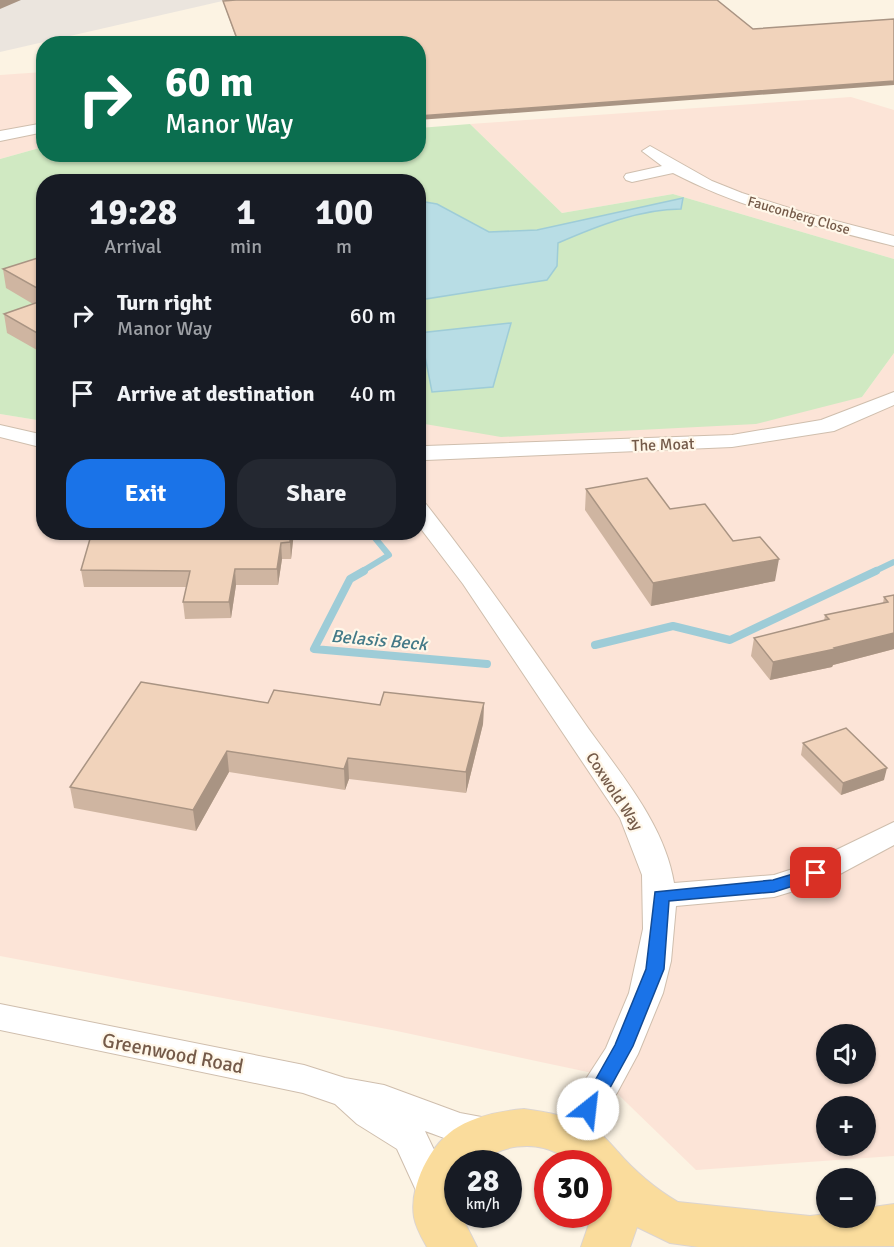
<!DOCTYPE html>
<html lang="en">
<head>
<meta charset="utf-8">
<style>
	body { margin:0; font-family:Signika,sans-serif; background:#242831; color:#f1f3f6; height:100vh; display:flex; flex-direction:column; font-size:22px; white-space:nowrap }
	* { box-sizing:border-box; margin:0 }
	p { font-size:20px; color:#9ea1a6 }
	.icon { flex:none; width:33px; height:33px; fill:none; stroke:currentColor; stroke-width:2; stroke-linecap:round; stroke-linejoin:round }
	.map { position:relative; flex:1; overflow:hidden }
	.side { position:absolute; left:36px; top:174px; width:390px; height:366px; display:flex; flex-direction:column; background:#171b24; border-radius:24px; box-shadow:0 2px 4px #0004 }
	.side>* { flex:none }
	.banner { position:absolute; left:36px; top:36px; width:390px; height:126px; border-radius:24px; box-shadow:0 2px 4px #0004; background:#0b6e4f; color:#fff; overflow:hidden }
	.fabs { position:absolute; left:816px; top:1024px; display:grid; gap:12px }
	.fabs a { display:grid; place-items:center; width:60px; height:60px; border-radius:50%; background:#171b24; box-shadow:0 2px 4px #0004; font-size:30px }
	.speed { position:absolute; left:444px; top:1150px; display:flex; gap:12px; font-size:30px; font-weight:700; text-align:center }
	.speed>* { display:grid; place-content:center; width:78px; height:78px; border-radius:50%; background:#171b24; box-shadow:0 2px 4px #0004; line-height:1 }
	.speed small { font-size:15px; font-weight:400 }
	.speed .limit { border:9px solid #d22; background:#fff; color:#111 }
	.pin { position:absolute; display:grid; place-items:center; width:51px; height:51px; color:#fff; margin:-26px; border-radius:12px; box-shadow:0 3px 9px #0006 }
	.me { position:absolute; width:66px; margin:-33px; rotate:29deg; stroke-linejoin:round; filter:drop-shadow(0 0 4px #0008) }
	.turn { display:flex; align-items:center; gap:21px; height:126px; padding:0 30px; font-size:27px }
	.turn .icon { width:78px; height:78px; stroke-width:2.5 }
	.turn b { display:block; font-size:42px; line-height:51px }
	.eta { display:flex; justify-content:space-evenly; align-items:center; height:102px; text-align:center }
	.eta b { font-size:36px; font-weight:800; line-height:42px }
	.action { display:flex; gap:12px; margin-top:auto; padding:12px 30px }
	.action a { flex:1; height:69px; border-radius:24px; background:#1a73e8; color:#fff; font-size:24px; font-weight:800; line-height:69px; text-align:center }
	.action a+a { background:#242831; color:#f1f3f6 }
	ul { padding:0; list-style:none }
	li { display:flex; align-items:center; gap:18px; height:78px; padding:0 30px }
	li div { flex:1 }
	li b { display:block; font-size:22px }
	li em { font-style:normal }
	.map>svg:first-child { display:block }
	.commercial { fill:#fce4d7; fill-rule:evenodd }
	.industrial { fill:#ebe5de }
	.green { fill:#d0e9c2 }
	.water { fill:#b8dde5; stroke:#9eccd7; stroke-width:1.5 }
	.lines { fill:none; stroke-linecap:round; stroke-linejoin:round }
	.stream-far1 { stroke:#9eccd7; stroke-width:6 }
	.stream { stroke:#9eccd7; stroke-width:8 }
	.minor-casing { stroke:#cfbead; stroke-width:2 }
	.major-casing { stroke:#dbd4d0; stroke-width:2 }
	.minor { fill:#fff; fill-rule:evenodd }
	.major { fill:#fadc9c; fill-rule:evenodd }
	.wall { fill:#cfb5a1 }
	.shaded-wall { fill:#a99483 }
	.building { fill:#f1d3bb; stroke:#a99483; stroke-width:1.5 }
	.route { fill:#1a73e8; stroke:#114b97; stroke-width:1.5 }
	.labels { text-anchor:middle; stroke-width:4.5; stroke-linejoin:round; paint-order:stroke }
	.far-street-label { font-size:14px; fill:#745a49; stroke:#fff7e9 }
	.street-label { font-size:16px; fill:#745a49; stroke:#fff7e9 }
	.water-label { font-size:18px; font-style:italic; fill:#437987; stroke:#fff7e9 }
	.near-street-label { font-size:20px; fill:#745a49; stroke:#fff7e9 }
</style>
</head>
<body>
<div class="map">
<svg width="894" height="1247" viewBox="0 0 894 1247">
	<rect width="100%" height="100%" fill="#fcf3e3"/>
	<path class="commercial" d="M43 72V147L0 159V75Z
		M851 97 894 110V259L673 194 562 213 470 124Z
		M894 353V1156L696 1170 597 1074 392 1030 0 956V414L43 421 44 532H418L419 423 862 397ZM826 1035H866V1074H826ZM826 1107H866V1146H826Z"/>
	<path class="industrial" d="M0 0H227L0 52Z"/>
	<path class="green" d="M470 124 562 213 673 194 894 259V353L862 397 756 424 501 437 419 423 418 182H44L43 421 0 414V159L43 147 44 154H418L419 128Z"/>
	<path class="water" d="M683 198 681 209C639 209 595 227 558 243L557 266 547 280 419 300V201L437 204 489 232 537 230Z
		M511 323 493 387 432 392 425 356 419 348V333Z"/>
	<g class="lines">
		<path class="stream-far1" d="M361 572 389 555 370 532
			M873 572 894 562"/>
		<path class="stream" d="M364 571 350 579 314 649 487 664
			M595 645 673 626 730 640 876 571"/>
		<defs>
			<path id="minor" d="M44 123V132L0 141V131Z
				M650 146 712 181 742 193 805 213 894 236V246C818 227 742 209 673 173L632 182 626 180 624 177 626 174 662 166 642 151Z
				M894 392V405L834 431 732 447 426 460 418 458V448L426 446 732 435 821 420Z
				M0 425 44 435V448L0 437Z
				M418 502 426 504C481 574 531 646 581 718 616 769 664 821 674 883L774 875 805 865 894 822V845L827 881 774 897 676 906 671 961 663 993 638 1054 617 1093 580 1147 567 1151 554 1147 549 1136 606 1048 629 993 643 929 642 875 620 818 463 584 418 525Z
				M0 1004 304 1065 345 1078 384 1085 460 1113 503 1121 508 1132 503 1143C477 1152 450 1140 425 1131L456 1196 450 1208 437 1212 424 1208 397 1149 357 1124 335 1104 303 1093 0 1030Z"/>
			<path id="major" d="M524 1109C547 1112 570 1116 591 1128 602 1133 610 1143 618 1152 633 1170 657 1190 678 1202L810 1216 826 1214V1218H866V1208L894 1204V1246L699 1247 670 1243 637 1227 630 1247H581L592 1215H598V1164C591 1164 577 1166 570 1163 566 1161 563 1157 559 1154 533 1140 500 1145 478 1164H458V1215H461L477 1247H427C422 1238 416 1228 414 1217 409 1186 431 1142 458 1127 479 1115 502 1111 524 1109Z"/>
		</defs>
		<use href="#minor" class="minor-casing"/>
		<use href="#major" class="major-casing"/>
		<use href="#minor" class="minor"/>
		<use href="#major" class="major"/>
	</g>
	<path class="wall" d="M223 1 753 29 894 85 418 44H238L224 4Z
		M44 256V354L7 333 4 314 33 304 6 288 3 269Z
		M586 489 670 509 733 541 775 581 651 606 585 510Z
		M92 532H294L291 559H282L278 585H236L231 618 185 619 183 602 187 587H84L81 570Z
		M894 595V649L833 665 832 667 770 680 751 656 754 638 824 621 825 615 883 603 884 597Z
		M268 703 380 705 484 703 483 724 466 793 349 779 345 790 229 772 196 831 74 808 70 787Z
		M803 743 884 780 841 795 801 755Z"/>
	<path class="shaded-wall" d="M0 0H21L0 9Z
		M894 81V85L418 120V116Z
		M291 532H294L291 559 290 542Z
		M281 543 282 559 278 585 277 569Z
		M779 559 775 581 651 606 653 583Z
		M235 569 236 585 231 618 229 602Z
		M894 633V649L833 665 832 667 770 680 773 662Z
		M484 703 483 724 466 793V772Z
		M227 751 229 772 196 831 193 810Z
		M348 758 349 779 345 790 344 769Z
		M887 768 884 780 841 795 843 783Z"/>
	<path class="building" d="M236 0H717L753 29 894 19V81L418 116V44H239L223 1Z
		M44 256V292L3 269Z
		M44 300V337L4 314Z
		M647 478 670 509 705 504 733 541 760 537 779 559 653 583 586 489Z
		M92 532H291L290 542 281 543 277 569H235L229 602H183L190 571 81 570Z
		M894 595V633L834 648 835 649 773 662 754 638 829 619 825 615 888 602 884 597Z
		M141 682 268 703 274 690 380 705 384 692 484 703 466 772 348 758 344 769 227 751 193 810 70 787Z
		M846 728 887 768 843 783 803 743Z"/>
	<path class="route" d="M816 867 822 868 824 873 822 877 774 892 669 901 664 969 633 1046 595 1115 588 1117 582 1115 579 1109 615 1045 646 969 655 892 773 880Z"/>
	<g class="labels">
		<g class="far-street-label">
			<text transform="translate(799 215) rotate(16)" y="5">Fauconberg Close</text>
		</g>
		<g class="street-label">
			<text transform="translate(663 444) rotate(-2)" y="6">The Moat</text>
			<text transform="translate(615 791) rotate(57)" y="6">Coxwold Way</text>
		</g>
		<g class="water-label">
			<text transform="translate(379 640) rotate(5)" y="6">Belasis Beck</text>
		</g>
		<g class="near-street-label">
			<text transform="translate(173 1053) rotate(11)" y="7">Greenwood Road</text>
		</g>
	</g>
</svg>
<div class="fabs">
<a><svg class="icon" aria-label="sound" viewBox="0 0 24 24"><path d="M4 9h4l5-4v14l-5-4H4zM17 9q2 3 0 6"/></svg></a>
<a>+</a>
<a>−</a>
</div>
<div class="speed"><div>28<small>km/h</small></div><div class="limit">30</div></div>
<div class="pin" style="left:816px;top:873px;background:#d93025"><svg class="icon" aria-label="arrive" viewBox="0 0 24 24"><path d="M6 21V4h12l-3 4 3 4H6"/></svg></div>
<svg class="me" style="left:588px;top:1109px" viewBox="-20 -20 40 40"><circle r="19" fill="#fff"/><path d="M0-13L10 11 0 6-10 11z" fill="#1a73e8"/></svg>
<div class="banner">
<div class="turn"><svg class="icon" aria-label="right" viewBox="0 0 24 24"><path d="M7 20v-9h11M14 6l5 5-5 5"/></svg><div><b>60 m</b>Manor Way</div></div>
</div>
<section class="side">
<div class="eta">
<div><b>19:28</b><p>Arrival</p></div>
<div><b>1</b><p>min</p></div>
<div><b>100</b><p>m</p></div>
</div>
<ul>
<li><svg class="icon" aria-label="right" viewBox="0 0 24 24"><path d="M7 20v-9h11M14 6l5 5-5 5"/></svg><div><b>Turn right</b><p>Manor Way</p></div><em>60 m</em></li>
<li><svg class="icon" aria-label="arrive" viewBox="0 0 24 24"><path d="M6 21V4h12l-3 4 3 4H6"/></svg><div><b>Arrive at destination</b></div><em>40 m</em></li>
</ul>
<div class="action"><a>Exit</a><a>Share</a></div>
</section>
</div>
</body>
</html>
